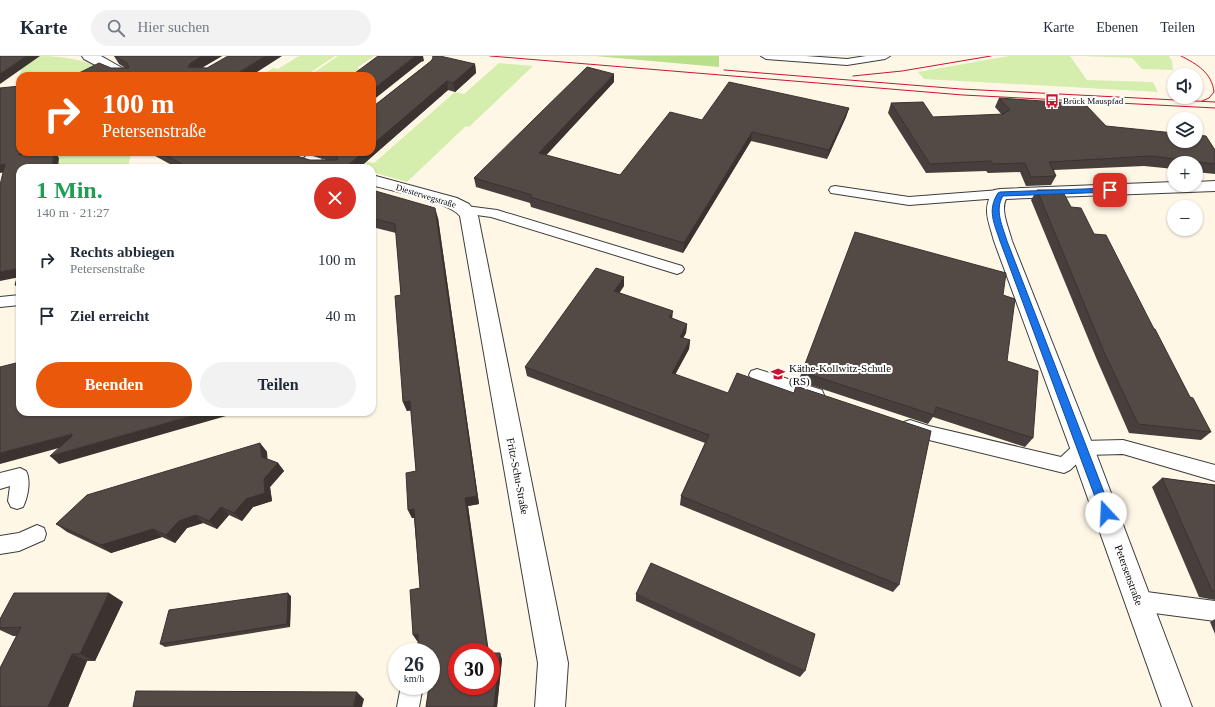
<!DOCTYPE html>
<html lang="de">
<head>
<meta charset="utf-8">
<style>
	body { margin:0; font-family:"Times New Roman",serif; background:#f2f2f3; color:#1f2937; height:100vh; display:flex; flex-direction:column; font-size:15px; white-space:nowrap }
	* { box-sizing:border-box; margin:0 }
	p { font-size:13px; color:#747a83 }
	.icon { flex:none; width:22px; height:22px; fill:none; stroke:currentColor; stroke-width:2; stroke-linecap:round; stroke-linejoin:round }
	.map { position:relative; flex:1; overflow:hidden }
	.side { position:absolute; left:16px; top:108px; width:360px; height:252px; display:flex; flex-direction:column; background:#fff; border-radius:12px; box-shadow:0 1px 3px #0004 }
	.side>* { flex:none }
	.banner { position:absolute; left:16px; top:16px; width:360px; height:84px; border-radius:12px; box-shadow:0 1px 3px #0004; background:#ea580c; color:#fff; overflow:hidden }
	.controls { position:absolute; left:1167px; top:12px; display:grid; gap:8px }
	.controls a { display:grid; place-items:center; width:36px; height:36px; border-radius:50%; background:#fff; box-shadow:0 1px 3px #0004; font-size:20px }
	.speed { position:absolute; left:388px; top:587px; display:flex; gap:8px; font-size:20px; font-weight:700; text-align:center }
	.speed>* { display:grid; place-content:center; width:52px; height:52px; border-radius:50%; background:#fff; box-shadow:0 1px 3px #0004; line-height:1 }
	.speed small { font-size:10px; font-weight:400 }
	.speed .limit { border:6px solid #d22; background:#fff; color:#111 }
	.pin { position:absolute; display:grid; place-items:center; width:34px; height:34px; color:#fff; margin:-17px; border-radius:8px; box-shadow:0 2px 6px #0006 }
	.me { position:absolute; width:44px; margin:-22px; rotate:340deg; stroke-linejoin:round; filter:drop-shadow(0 0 3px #0008) }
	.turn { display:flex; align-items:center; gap:14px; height:84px; padding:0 20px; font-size:18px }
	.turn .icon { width:52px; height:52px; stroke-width:2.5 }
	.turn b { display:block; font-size:28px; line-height:34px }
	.round { display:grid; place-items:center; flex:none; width:42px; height:42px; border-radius:21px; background:#f2f2f3 }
	.overview { display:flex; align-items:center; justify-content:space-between; height:68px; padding:0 20px }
	h1 { font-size:24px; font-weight:800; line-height:30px; color:#1e9e55 }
	.action { display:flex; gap:8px; margin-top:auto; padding:8px 20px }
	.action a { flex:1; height:46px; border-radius:24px; background:#ea580c; color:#fff; font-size:16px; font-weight:800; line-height:46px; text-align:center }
	.action a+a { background:#f2f2f3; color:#1f2937 }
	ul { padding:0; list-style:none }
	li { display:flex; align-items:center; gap:12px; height:56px; padding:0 20px }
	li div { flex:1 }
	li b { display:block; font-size:15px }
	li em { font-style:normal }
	header { display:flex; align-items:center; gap:24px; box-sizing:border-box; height:56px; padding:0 20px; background:#fff; border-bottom:1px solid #e0e1e3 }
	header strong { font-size:19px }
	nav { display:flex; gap:22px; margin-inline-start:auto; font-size:14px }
	.search { width:280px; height:36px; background:#f2f2f3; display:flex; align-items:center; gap:10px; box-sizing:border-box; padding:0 14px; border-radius:22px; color:#747a83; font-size:15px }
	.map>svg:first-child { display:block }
	.green { fill:#d5edad }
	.forest { fill:#badf8a }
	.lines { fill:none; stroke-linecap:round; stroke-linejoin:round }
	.service-casing { stroke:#3d3d3d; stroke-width:2 }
	.minor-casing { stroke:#3d3d3d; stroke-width:2 }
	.service { fill:#fff; fill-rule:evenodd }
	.minor { fill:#fff; fill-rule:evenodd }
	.tram { stroke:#c61532; stroke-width:1 }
	.wall { fill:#473f3b }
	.shaded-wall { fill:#3a3330 }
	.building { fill:#534945; stroke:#3a3330 }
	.route { fill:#1a73e8; stroke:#114b97 }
	.labels { text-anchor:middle; stroke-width:4; stroke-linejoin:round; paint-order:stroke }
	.far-poi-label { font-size:9px; fill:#0a0a0a; stroke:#fff; text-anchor:start }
	.far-street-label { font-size:9px; fill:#0a0a0a; stroke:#fff }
	.poi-label { font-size:11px; fill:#0a0a0a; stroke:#fff; text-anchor:start }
	.street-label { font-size:11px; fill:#0a0a0a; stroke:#fff }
</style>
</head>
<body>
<header>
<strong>Karte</strong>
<div class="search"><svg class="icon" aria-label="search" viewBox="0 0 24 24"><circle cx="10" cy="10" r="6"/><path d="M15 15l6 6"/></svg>Hier suchen</div>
<nav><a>Karte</a><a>Ebenen</a><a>Teilen</a></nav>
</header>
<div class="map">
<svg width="1215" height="651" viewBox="0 0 1215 651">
	<rect width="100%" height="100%" fill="#fff7e6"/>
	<path class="green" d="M27 0C51 0 77 0 99 12L102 20H20L19 23 23 3Z
		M299 0H335L305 20H260L273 12 278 13Z
		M338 0H374L357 12 362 13 354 20H309Z
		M1009 0H1070L1087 24 1153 26 1158 36 924 23 918 16Z
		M1082 0H1169L1172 5 1173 14 1142 13 1132 2Z
		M499 7 533 10 469 71 466 70 407 126 372 116V112H358L362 104 374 107 455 36 464 38Z
		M29 96H131L128 112H58L59 102 28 106Z"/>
	<path class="forest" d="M595 0H719V11Z"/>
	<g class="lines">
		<defs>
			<path id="service" d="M761 0H806L847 3 866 0H890L885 3 847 9 766 3Z
				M835 130 909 141 1000 134 1004 135 1006 138 1004 141 1000 142 909 149 831 137 829 134 831 131Z
				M466 150 497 154 682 210 684 213 682 216 677 218 491 161 462 157 460 154 462 151Z
				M20 239V249L0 251V241Z
				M757 313 822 334 824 339 822 344 816 345 751 323 749 319 751 315Z
				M910 364 929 370 1061 401 1076 387 1082 385 1123 384 1215 409V425L1123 398 1086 399 1070 414 1064 417 929 384 904 376 902 371 904 366Z
				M20 412 26 415C31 424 28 441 23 451L17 453 11 451 8 445 10 430 0 433V417Z
				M37 469 44 472 46 478 44 484 19 495 0 498V480L19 477Z
				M1139 535 1215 545V565L1139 555 1132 552 1129 545 1132 538Z
				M401 630H423L419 651H397Z"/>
			<path id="minor" d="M82 0H101L131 17 133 20H116L84 3Z
				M310 96H328C322 105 314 111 303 108L301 105Z
				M372 119 457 142 469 148 478 160 568 607 565 651H535L538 607 460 160C450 146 391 135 372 129Z
				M1215 125V135L1006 143C1000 154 1009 173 1012 185L1094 392 1192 651H1162L1070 392 994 185C989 165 981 153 994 134L1000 133 1174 126V129H1196V126Z"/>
		</defs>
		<use href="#service" class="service-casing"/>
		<use href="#minor" class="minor-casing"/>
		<use href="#service" class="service"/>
		<use href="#minor" class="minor"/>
		<path class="tram" d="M490 0 963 39 1215 52
			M1181 0C1197 8 1212 17 1214 36L1209 42 1202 45
			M724 14 961 33 1215 46
			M853 20 902 15 991 0"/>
	</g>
	<path class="wall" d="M114 0H222L201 12 251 20 111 12H125L119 8Z
		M432 0 475 8 476 17 455 36 448 34 359 112H177L148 96H239L243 98 310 104H326L299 96H372L375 49 431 5 433 2Z
		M614 26 546 99 620 119 702 64 849 52 846 61 827 103 751 85 683 197 531 151 530 147 476 131 474 122Z
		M999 42 1106 70 1215 94V118L1196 116V107H1174V113L1144 110 1054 114 1056 120 1051 129 1026 130 1020 116 988 117 986 115 926 117 888 57 891 47 933 61 1002 59 995 51Z
		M372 134 438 162 479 448 468 450 473 487 457 596 502 603 497 651H426L433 605H431V596L418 585H417L420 532 414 462H412L408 454 416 415 411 354 407 355 403 346 401 239 396 177 372 171Z
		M1037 134 1071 151 1094 178 1154 273 1190 341 1211 376 1201 384 1129 377 1097 304 1031 144Z
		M624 230 619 237 672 262 687 268 686 277 683 282 690 284 689 293 675 319 899 529 893 536 680 449 681 440 705 387 527 320 525 311Z
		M1003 239 1007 305 1033 382 1025 391 933 361 928 368 798 325 802 316Z
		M260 387 267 396V403L278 407 284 415 270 431 272 445 253 451 242 465 229 459 217 473 203 467 187 472 175 487 162 481 111 497 67 476 56 468Z
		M1162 422 1215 429V544L1199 541 1152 431Z
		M109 537 123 546 95 605H87L68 651H0L17 580H13L0 574V563Z
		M636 538 805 615 800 621 636 545Z
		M291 540 290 571 165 591 160 588Z
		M1215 563V578L1210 566Z"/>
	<path class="shaded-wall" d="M26 0H40L0 28V18Z
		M202 0H222L195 16 188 11 191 7Z
		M265 0H282L251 20H233Z
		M415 0H423L424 5 421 6 372 45V34Z
		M475 8 476 17 455 36 453 27Z
		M614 18V26L540 106 539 97Z
		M447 25 448 34 359 112H345L363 96H372V89Z
		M849 52 846 61 827 103 829 94Z
		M752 76 751 85 683 197 684 187Z
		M20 96H27L25 106 19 99Z
		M54 96H55L59 102 58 112H52Z
		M5 108 10 115 0 117V109Z
		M435 152 438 162 479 448 468 450 489 596H488L465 442Z
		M20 212V221L0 225V216Z
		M624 221V230L614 245V235Z
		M20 228V234L15 229Z
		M673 255 672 264 669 261Z
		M687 268 686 277 679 290 680 281Z
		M690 284 689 293 671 326 672 317Z
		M410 345 414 354 407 355 403 346Z
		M205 356H240L59 408 50 400Z
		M72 378 81 386 0 408V397Z
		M260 387 267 396 268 409 262 401Z
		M278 407 284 415 270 431 272 445 253 451 242 465 234 457Z
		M221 451 229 459 217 473 209 465Z
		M414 453 417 461 412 462 408 454Z
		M196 459 203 467 187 472 175 487 166 479 179 465Z
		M153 473 162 481 111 497 101 489Z
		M109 537 123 546 95 605 80 598Z
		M288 537 291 540 290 571 287 568Z
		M418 578 422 584 417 585 413 579Z
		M500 597 502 603 497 651H494Z
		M72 598 87 605 68 651H48Z
		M357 636 364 643 362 651H353Z"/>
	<path class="building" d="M0 0H26L0 18Z
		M115 0H202L191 7 188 11 207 12 228 0H265L233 20H73L99 7 111 12H129L127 7Z
		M378 0H415L372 34V20H351Z
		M433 0H440L475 8 453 27 447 25 372 89V49H375L431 5 433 2Z
		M587 11 614 18 539 97 620 119 670 56 702 64 729 26 849 52 829 94 752 76 684 187 530 141 532 139 474 122Z
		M20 30V96L19 99 34 96H36L35 98 47 96H54L52 112H20V212L0 216V129L5 108 0 109V32Z
		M999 42 1085 48 1106 70 1174 77V85H1196V79L1206 80 1215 94V108L1151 100 1049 106 1056 120 1031 121 1025 107 993 108 991 105 930 108 891 47 923 46 933 61 1004 58V57L1010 54Z
		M160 96H239L243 98 246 96H283L310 104H337L338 103 335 98 328 96H363L345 112H189Z
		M372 134 435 152 477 440 465 442 488 596H457V630H491V597H500L494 651H426L429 630H431V619L434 599H431V596H418V578L413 579 410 534 420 532 414 453 408 454 406 417 416 415 410 345 403 346 395 240 401 239 395 168 372 162Z
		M1037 134H1062L1071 151 1081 152 1094 178 1106 179 1154 273H1155L1190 341 1193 342 1211 376 1138 368 1104 296Z
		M855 176 1006 217 1003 239 1015 243 1007 305 1038 315 1033 382 936 351 934 359 802 316Z
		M20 212V228L15 229Z
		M596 212 624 221 614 235 673 255 669 261 687 268 680 281 690 284 672 317 728 337 737 317 794 337 796 330 931 375 899 529 681 440 709 379 525 311Z
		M20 306V356H205L50 400 72 380V378L0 397V311Z
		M260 387 262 401 278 407 264 423 265 437 246 443 234 457 221 451 209 465 196 459 179 465 166 479 153 473 101 489 56 468 87 439Z
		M1162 422 1215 429V535H1212Z
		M651 507 815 578 805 615 636 538Z
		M14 537H109L80 598H72L48 651H0V612L21 571 0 572V563Z
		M288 537 287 568 160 588 169 554Z
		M136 635 357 636 353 651H133Z"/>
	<path class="route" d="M1110 132 1113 134 1112 136 1003 140C994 154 1003 171 1007 185L1112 457 1110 461 1106 462 1103 461 1101 457 1000 185C994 167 987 154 998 137L1000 136Z"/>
	<defs>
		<symbol id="bus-bare" viewBox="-9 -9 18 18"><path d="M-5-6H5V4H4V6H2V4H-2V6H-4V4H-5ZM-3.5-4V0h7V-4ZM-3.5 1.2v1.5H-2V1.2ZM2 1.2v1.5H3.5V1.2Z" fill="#c61532" stroke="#fff" stroke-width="2.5" paint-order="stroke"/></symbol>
		<symbol id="school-bare" viewBox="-9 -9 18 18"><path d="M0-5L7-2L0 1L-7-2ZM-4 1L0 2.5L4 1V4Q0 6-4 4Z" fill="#c61532" stroke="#fff" stroke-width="2.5" paint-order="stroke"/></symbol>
	</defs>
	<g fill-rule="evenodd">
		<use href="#bus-bare" x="1042" y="35" width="20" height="20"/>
		<use href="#school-bare" x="768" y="308" width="20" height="20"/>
	</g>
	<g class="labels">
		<g class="far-poi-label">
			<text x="1063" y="48">Brück Mauspfad</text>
		</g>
		<g class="far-street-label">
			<text transform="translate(426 140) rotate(17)" y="3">Diesterwegstraße</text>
		</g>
		<g class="poi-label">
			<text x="789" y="316">Käthe-Kollwitz-Schule<tspan x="789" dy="13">(RS)</tspan></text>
		</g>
		<g class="street-label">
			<text transform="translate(518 420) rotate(79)" y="4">Fritz-Schu-Straße</text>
			<text transform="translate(1129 519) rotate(70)" y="4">Petersenstraße</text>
		</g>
	</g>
</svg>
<div class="controls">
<a><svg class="icon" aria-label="sound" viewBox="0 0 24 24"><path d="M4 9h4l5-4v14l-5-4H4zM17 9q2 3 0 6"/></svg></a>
<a><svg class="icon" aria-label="layers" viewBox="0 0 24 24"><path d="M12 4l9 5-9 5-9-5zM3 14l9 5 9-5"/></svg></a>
<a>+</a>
<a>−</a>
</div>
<div class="speed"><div>26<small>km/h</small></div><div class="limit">30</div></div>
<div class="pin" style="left:1110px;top:134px;background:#d93025"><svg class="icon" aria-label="arrive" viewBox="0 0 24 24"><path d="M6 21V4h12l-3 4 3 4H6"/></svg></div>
<svg class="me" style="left:1106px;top:457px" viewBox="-20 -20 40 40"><circle r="19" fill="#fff"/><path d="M0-13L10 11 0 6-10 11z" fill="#1a73e8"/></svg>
<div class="banner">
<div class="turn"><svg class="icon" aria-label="right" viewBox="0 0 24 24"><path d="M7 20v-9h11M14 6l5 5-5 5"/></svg><div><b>100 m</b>Petersenstraße</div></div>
</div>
<section class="side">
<div class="overview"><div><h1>1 Min.</h1><p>140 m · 21:27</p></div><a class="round" style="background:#d93025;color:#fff"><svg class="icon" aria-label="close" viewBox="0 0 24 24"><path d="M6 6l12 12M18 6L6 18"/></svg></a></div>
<ul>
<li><svg class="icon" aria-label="right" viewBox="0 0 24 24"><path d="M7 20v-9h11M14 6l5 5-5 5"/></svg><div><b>Rechts abbiegen</b><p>Petersenstraße</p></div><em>100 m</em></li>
<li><svg class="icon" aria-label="arrive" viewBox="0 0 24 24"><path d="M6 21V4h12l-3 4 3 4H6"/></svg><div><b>Ziel erreicht</b></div><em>40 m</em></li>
</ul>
<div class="action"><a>Beenden</a><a>Teilen</a></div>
</section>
</div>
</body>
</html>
